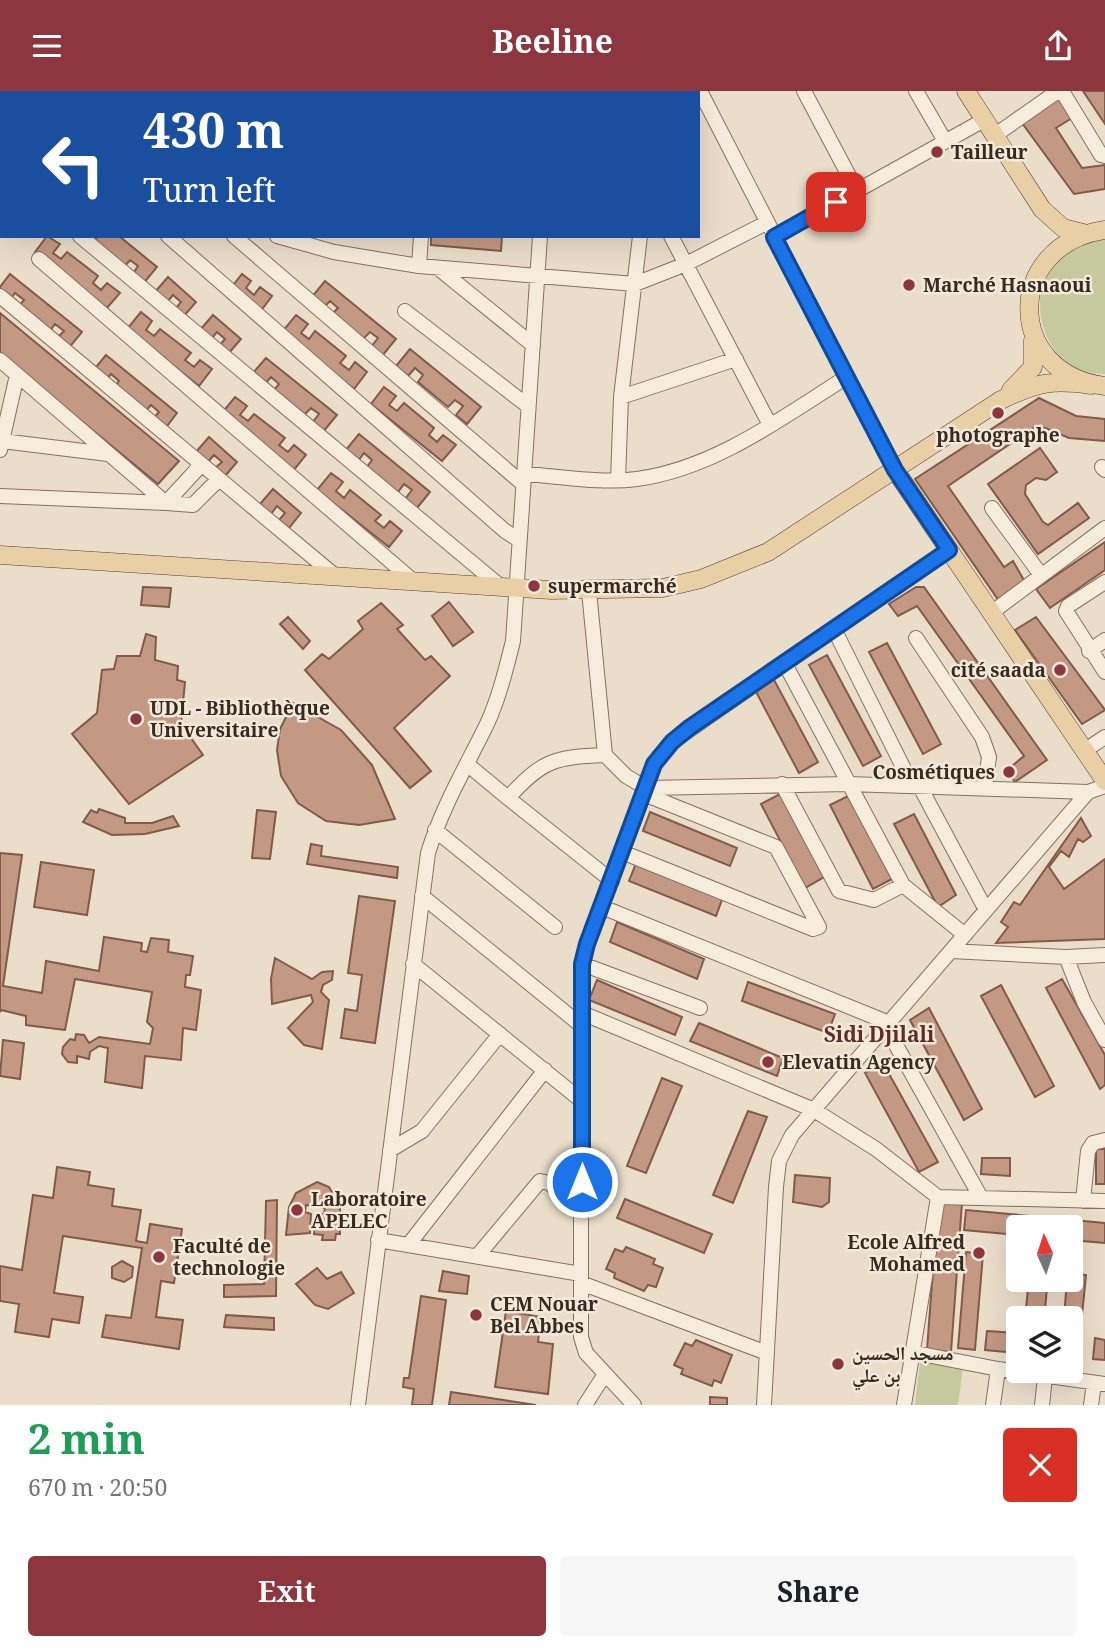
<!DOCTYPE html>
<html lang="en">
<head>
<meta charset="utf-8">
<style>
	body { margin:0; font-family:Georgia,"Noto Naskh Arabic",serif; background:#f6f6f6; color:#202124; height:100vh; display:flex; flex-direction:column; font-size:26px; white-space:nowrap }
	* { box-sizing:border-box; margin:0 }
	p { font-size:23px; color:#757577 }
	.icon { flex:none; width:38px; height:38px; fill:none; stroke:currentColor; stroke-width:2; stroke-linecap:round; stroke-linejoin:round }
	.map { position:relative; height:1314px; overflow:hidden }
	.side { display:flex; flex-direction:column; background:#fff; flex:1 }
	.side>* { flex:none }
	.guide { position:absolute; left:0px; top:0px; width:700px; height:147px; box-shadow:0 7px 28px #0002; background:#1a4fa0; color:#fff; overflow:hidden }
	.needle { width:46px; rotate:357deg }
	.buttons { position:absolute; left:1006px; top:1124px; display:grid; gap:14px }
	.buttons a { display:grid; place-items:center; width:77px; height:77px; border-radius:7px; background:#fff; box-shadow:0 7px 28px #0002; font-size:35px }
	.pin { position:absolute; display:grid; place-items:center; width:60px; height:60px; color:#fff; margin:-30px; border-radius:14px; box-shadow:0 4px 10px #0006 }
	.me { position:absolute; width:77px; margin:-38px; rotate:0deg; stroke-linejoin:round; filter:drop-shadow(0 0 5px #0008) }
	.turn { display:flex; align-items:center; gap:24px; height:147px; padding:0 28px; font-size:32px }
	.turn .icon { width:91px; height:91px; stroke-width:2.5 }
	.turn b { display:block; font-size:49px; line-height:60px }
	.round { display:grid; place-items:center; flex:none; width:74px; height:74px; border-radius:7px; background:#f6f6f6 }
	.headline { display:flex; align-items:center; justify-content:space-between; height:119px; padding:0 28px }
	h1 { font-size:42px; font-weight:800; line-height:52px; color:#1e9e55 }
	.button { display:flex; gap:14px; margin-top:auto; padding:14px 28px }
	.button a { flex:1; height:80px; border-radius:7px; background:#8e363e; color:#fff; font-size:28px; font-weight:800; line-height:80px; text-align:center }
	.button a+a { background:#f6f6f6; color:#202124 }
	header { display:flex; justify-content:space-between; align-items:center; height:91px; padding:0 28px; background:#8e363e; color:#fff; font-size:32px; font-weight:800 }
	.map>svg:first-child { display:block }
	.green { fill:#c6c89e }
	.building { fill:#c49984; stroke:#825a48; stroke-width:2 }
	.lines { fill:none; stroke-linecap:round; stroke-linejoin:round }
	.minor-casing { stroke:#857160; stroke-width:16 }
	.major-casing { stroke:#544033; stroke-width:19 }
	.minor { stroke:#f6ecdc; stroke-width:14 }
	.major { stroke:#e9cfa6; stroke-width:18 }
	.route-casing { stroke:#114b97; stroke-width:18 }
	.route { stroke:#1a73e8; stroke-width:12 }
	.poi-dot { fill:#8e363e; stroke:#f3e9d9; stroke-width:2.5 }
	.labels { text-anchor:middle; stroke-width:5; stroke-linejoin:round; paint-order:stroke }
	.poi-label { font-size:19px; font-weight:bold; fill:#372a22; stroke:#f3e9d9; text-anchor:start }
	.neighbourhood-label { font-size:21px; font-weight:bold; fill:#5f2d26; stroke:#f3e9d9 }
</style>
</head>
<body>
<header><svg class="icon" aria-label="menu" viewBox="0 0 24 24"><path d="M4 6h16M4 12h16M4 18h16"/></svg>Beeline<svg class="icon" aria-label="share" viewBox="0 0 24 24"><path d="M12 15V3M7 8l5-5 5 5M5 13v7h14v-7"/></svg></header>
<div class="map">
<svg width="1105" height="1314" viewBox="0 0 1105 1314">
	<rect width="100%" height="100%" fill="#eadeca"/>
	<path class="green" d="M1105 147V283C1044 286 1019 203 1060 164 1070 155 1092 151 1105 147Z
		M920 1271 963 1276 958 1314H915Z"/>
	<path class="building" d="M1083 0H1105V33Z
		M1058 7 1072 27 1056 37 1082 77 1105 74V98L1074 103 1022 32Z
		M47 145 60 153 53 162 61 168 67 161 98 185 93 192 101 199 107 192 120 202 106 218 35 161Z
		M98 145H119L157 176 143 193 132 184 138 175 130 169 124 176 93 151Z
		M431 145H502L501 160 431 154Z
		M10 183 82 241 68 258 56 248 64 240 55 233 49 241 18 216 24 209 15 202 9 210 0 202V196Z
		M242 183 251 190 246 197 254 204 260 196 272 205 260 221 230 198Z
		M168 186 196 211 184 225 175 218 181 211 173 204 167 211 155 201Z
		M325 190 396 248 382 265 371 256 378 247 370 241 363 248 332 223 338 217 330 210 323 217 311 207Z
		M141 221 152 230 146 239 154 245 160 238 191 262 185 269 194 276 200 269 212 278 199 295 127 238Z
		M0 222 179 370 158 393 0 263Z
		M213 224 241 248 228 263 219 255 225 248 217 241 211 248 200 239Z
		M296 224 308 233 301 242 309 248 315 240 346 265 340 272 349 279 355 271 367 281 354 298 282 241Z
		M410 258 481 316 467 333 456 324 463 315 455 309 448 316 418 291 423 284 415 277 408 285 396 275Z
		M106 264 177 322 164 339 152 329 159 321 151 314 144 322 114 297 119 290 111 283 105 290 92 281Z
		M266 267 337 324 323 341 312 332 319 323 311 317 304 324 274 299 279 293 271 286 265 293 252 283Z
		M384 296 396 305 389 314 397 320 404 312 434 337 429 344 437 351 443 344 456 354 442 370 371 313Z
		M235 306 247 315 240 324 248 330 254 323 285 347 279 354 288 361 294 354 306 364 293 380 221 323Z
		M1039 307 1076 325 1105 328V350L1069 347 1038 334 948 395 1004 476 1013 470 1025 491 999 510 915 388Z
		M359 343 430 401 417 417 405 408 412 399 404 393 398 401 367 376 372 369 364 362 358 370 345 360Z
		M209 346 237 371 225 385 215 377 222 371 214 364 208 371 196 361Z
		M1040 357 1057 381 1046 389 1036 387 1026 394 1025 403 1043 431 1048 434 1078 412 1089 427 1038 463 988 393Z
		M331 382 343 391 336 400 344 407 350 399 381 424 375 430 384 437 390 430 402 440 389 456 317 399Z
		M273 398 301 422 289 437 279 429 285 422 277 415 271 423 260 413Z
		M1105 451V479L1050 517 1036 498Z
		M143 496 171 497 169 516 141 514Z
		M916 496H924L1047 669 1015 691 1007 679 1024 665 917 515 898 525 889 513Z
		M449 511 473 541 453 555 432 525Z
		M381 512 403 534 397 538 425 569 431 565 450 585 394 637 431 680 410 697 305 579 322 563 329 568 363 538 358 530Z
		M288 526 310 550 303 558 280 533Z
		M1036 526 1105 619 1082 633 1015 539Z
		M146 543 156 546 155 569 178 575 177 589 185 591 181 633 203 664 129 713 72 643 97 622 102 579 114 578 117 565H140Z
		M887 552 941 653 923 663 869 561Z
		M827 564 881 665 863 675 809 574Z
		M773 587 818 671 799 682 754 597Z
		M293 612 341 639 372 674 395 728 359 734 326 730 298 712 281 685 277 659 280 638Z
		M780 703 824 786 805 797 761 713Z
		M848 705 892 788 873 798 830 714Z
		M99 718 125 727V732H152L173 725 179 735 145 743 112 744 83 731 91 719 97 722Z
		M257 719 276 721 270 768 252 767Z
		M650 721 737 757 730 775 643 740Z
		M914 723 956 804 938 816 894 733Z
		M1081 727 1091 745 1083 751 1078 748 1069 766 1061 760 1049 776 1064 798 1105 768V848L996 852 1008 836 1001 831 1014 811 1020 814Z
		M311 753 322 755 321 765 398 776 397 787 307 773Z
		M0 762 22 764 3 895 42 902 46 870 99 880 104 846 142 852 141 860 147 861 151 847 169 849 168 861 193 865 190 884H186L185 896 201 899 196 939 183 937 181 969 145 965 142 997 105 991 108 957 99 955 90 961 89 968 77 965V972L68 971 62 963 63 956 70 948 75 949 76 943 84 944 89 952 99 946 150 953 153 937 147 931 152 901 75 888 65 939 26 934V925L1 919 0 921Z
		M637 770 723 806 716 825 629 790Z
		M41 771 94 779 87 824 34 816Z
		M359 805 395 810 375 952 341 947 345 918 357 920 362 884 348 882Z
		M617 831 704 868 697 888 610 851Z
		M275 867 312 888 322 881 333 880 332 889 323 894 321 901 329 909 322 958 304 954 288 937 313 911 311 904 272 913 271 888Z
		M1062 888 1105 964V994L1100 998 1046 897Z
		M597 889 682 926 675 944 589 909Z
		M748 891 835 923 828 942 742 910Z
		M1001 894 1054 995 1035 1006 981 905Z
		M929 917 982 1018 964 1029 910 929Z
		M699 932 783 967 777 985 690 950Z
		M3 949 24 952 20 988 0 985Z
		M883 972 938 1071 919 1081 865 982Z
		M662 987 682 995 646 1082 627 1075Z
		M748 1020 767 1026 733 1112 713 1104Z
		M1096 1058H1105V1093H1096Z
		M982 1067H1010V1085L981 1083Z
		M57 1076 90 1081 88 1094 114 1098 112 1115 141 1119 136 1150 147 1152 150 1133 182 1138 174 1192 161 1190 156 1226 183 1229 179 1258 102 1246 106 1224 131 1227 142 1157 63 1145 54 1202 83 1206 79 1232 52 1228 49 1246 15 1241 19 1213 0 1210V1175L22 1179 33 1104 53 1107Z
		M795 1084 830 1087 829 1111 822 1116 793 1111Z
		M317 1091 329 1096 340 1114V1143H336L335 1149H322L323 1144 314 1143 317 1122 324 1123 325 1117 306 1114 305 1121 311 1123 310 1142 286 1144 289 1116 296 1102Z
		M625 1108 712 1143 704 1162 617 1127Z
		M277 1109 276 1205 224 1206V1194L264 1193 266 1110Z
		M938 1111 962 1112 951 1261 927 1259Z
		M966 1119 1105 1132V1152L1071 1149V1136H1018V1144L964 1139Z
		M626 1156 655 1168 653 1173 663 1177 656 1196 648 1194 644 1200 614 1187 615 1182 606 1178 615 1158 623 1161Z
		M966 1161 983 1163 975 1259 958 1257Z
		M122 1170 133 1176 132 1186 124 1191 112 1187V1176Z
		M317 1177 327 1188 341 1181 354 1202 328 1218 315 1214 296 1193Z
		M443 1180 469 1185 467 1203 439 1200Z
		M1071 1182 1086 1184 1078 1264 1071 1263V1227H1064L1067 1188H1071Z
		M1029 1188H1048L1044 1227H1025Z
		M421 1205 446 1209 432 1314H412L414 1298 403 1296 404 1287H409Z
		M506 1220 541 1226 538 1251 553 1253 548 1303 495 1296Z
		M226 1224 274 1227V1239L224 1236Z
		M987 1240 1018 1242V1262L985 1259Z
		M1095 1247 1105 1249V1269L1093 1268Z
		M696 1249 732 1264 721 1292 714 1289 712 1295 681 1283 683 1278 674 1274 685 1252 692 1255Z
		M451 1301 536 1314H449Z
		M710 1306 727 1307V1314H710Z"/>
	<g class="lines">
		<defs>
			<path id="minor" d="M208 0 212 2
				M231 0V2
				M284 0V2
				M354 0V2
				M404 0V2
				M467 0V2
				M537 0V2
				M597 0 598 2
				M700 0 895 379
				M804 0 857 100
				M916 0 945 50
				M1062 0 1101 64 1105 65
				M162 2 163 0
				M551 2V0
				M994 45 1058 0
				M0 79 2 80
				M80 145 500 495
				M168 145 505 440 519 449
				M234 145 523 393
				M277 145 334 161 419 175 635 193 686 173 766 132
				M671 145 770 334
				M774 146 984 29
				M39 168 411 488
				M419 175 421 145
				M438 177 533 254
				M0 205 333 483
				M405 220 528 315
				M0 269 166 412 193 414 218 389
				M621 306 736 268
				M2 350 108 363
				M0 359 17 284
				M1102 376 1105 379
				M524 383C560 385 601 393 637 388 713 378 782 327 845 287
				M618 389 621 306 640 145
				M0 405 166 412 201 374
				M992 417 1041 484
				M1105 491 1068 515 1066 520 1105 581
				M589 500 605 664 626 685 646 697 848 693 1088 701
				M991 522 1105 437
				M834 538 912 694
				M916 547 982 646 989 666 985 695
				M1089 560 1105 549
				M784 571 903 794 965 844
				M1084 660 1105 646
				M605 664C555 666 542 669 508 707L612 790
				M467 673 508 707
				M782 693 839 800 874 809 903 794
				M919 694 986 819
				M435 739 555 836
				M622 761 813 838 819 836 776 756 644 703
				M422 805 582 935
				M602 816 882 929 980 1105
				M951 860 1066 866 1105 864
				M1066 866 1084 911 1105 949
				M413 873 582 1010
				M582 873 700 917
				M582 922 814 1019 876 1058 938 1106 1105 1110
				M390 1059 422 1040 500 943
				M1083 1110 1088 1060 1093 1052 1105 1049
				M378 1149 581 1183
				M409 1153 545 979
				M479 1163 540 1090 549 1092 581 1119
				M581 1192 767 1262
				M911 1261 998 1278
				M358 1314 428 762C442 716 466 676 487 633 499 607 506 578 513 550L540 145
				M585 1314 605 1283
				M634 1314 586 1262 581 1246V885L587 854 655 673 672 651 949 459
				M764 1314 776 1096 779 1070 792 1044 1088 701 1105 695
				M904 1314 938 1106
				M993 1314 998 1278 1105 1293
				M1042 1314 1045 1286
				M1091 1314 1094 1292"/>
			<path id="major" d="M966 0 1042 118 1063 137 1083 142
				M1105 139C1003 154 1005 283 1105 295
				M1011 299 1033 276V249
				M895 379 1105 690
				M0 464 551 499 663 497 701 488 768 461 1001 309C1036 292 1052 288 1091 294"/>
		</defs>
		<use href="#minor" class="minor-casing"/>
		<use href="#major" class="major-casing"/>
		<use href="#minor" class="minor"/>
		<use href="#major" class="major"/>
	</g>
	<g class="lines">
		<defs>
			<path id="route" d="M582 1091V873L587 853 654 673 672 651 689 637 949 459 895 379 774 146 836 111"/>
		</defs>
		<use href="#route" class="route-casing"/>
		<use href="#route" class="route"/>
	</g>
	<g class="poi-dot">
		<circle cx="937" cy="61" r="7"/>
		<circle cx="909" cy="194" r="7"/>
		<circle cx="998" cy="322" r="7"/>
		<circle cx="534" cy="495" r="7"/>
		<circle cx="1060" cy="579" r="7"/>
		<circle cx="136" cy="628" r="7"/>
		<circle cx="1009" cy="681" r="7"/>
		<circle cx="768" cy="971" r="7"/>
		<circle cx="297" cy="1119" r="7"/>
		<circle cx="979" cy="1162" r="7"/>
		<circle cx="159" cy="1166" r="7"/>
		<circle cx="476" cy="1224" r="7"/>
		<circle cx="838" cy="1273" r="7"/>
	</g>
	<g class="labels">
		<g class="poi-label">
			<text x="951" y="68">Tailleur</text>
			<text x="923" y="201">Marché Hasnaoui</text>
			<text x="998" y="351" text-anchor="middle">photographe</text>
			<text x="548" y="502">supermarché</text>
			<text x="1046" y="586" text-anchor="end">cité saada</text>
			<text x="150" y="624">UDL - Bibliothèque<tspan x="150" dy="22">Universitaire</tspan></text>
			<text x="995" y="688" text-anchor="end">Cosmétiques</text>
			<text x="782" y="978">Elevatin Agency</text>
			<text x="311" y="1115">Laboratoire<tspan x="311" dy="22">APELEC</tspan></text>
			<text x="965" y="1158" text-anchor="end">Ecole Alfred<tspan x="965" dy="22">Mohamed</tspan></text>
			<text x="173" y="1162">Faculté de<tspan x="173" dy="22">technologie</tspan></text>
			<text x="490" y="1220">CEM Nouar<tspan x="490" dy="22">Bel Abbes</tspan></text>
			<text x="852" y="1269">مسجد الحسين<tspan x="852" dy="22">بن علي</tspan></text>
		</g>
		<g class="neighbourhood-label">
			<text x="879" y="951">Sidi Djilali</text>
		</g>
	</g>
</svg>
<div class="buttons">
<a><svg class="needle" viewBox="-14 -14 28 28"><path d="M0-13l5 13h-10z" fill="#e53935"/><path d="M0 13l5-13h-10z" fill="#757577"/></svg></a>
<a><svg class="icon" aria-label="layers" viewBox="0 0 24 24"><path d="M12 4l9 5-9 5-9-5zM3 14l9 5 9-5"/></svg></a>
</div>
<div class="pin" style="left:836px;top:111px;background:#d93025"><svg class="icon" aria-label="arrive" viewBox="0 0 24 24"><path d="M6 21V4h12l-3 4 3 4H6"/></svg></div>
<svg class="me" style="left:582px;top:1091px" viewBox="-20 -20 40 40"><circle r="17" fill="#1a73e8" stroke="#fff" stroke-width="3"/><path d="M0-11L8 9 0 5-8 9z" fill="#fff"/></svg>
<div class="guide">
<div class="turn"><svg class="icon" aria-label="left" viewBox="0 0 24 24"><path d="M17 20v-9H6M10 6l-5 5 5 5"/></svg><div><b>430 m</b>Turn left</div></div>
</div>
</div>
<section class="side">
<div class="headline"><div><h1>2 min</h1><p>670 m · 20:50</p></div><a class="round" style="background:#d93025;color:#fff"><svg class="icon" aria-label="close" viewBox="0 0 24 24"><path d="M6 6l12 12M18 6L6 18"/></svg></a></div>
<div class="button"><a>Exit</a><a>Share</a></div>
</section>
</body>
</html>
